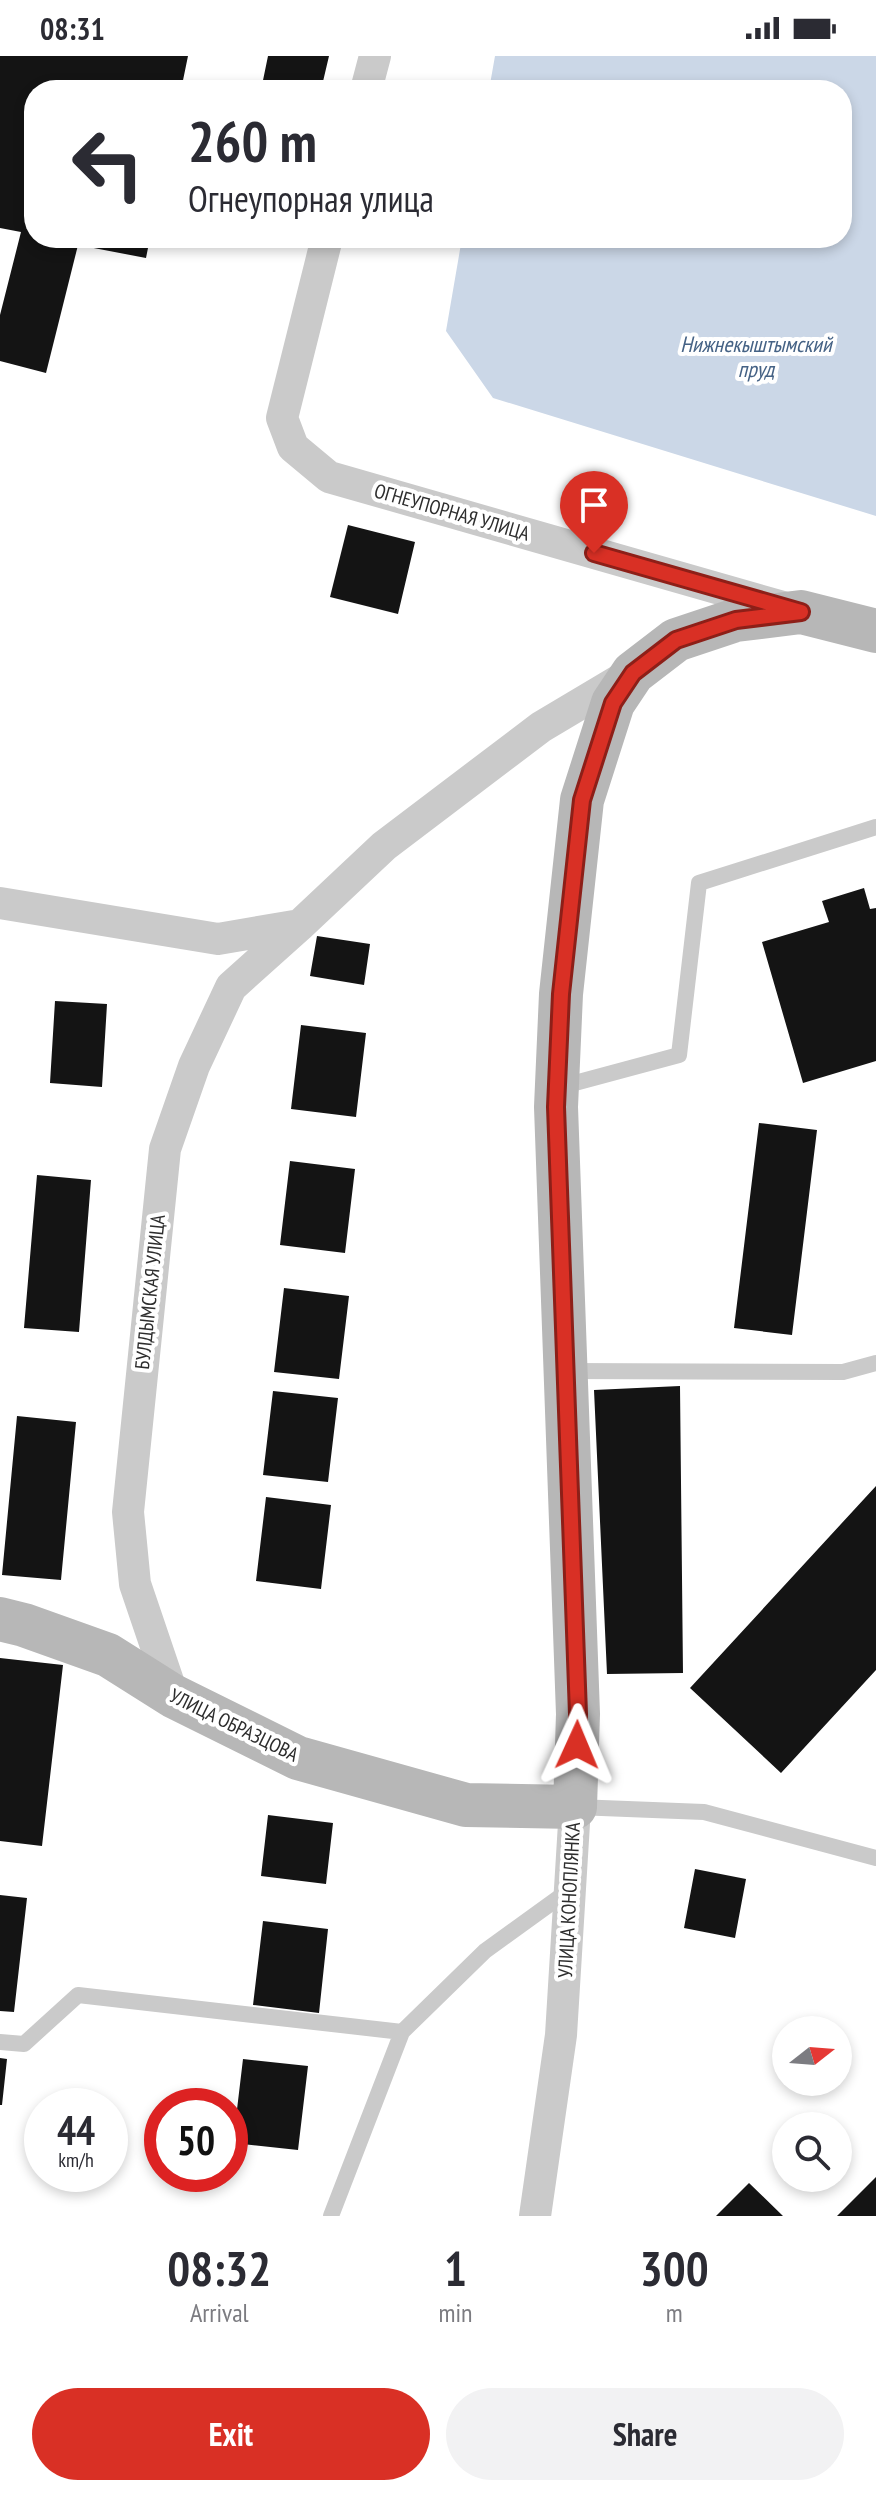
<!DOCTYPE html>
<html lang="en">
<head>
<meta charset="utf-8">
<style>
	body { margin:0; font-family:"PT Sans Narrow",sans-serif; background:#f2f2f3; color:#2b2b33; height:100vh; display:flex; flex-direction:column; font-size:30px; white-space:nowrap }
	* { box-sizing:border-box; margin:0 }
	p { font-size:26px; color:#7c7c81 }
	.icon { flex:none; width:44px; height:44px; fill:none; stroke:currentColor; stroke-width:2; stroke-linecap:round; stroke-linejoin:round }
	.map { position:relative; height:2160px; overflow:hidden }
	.sheet { display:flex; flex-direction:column; background:#fff; flex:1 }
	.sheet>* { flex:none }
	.top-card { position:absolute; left:24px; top:24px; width:828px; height:168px; border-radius:32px; box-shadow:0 4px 12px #0003; background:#fff; color:#2b2b33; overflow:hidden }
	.needle { width:52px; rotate:73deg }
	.controls { position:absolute; left:772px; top:1960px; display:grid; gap:16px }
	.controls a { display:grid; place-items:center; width:80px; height:80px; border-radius:50%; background:#fff; box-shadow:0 4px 12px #0003; font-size:40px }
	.speed { position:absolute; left:24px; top:2032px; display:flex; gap:16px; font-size:40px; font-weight:700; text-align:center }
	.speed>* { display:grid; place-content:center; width:104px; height:104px; border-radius:50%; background:#fff; box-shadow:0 4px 12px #0003; line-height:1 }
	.speed small { font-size:20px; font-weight:400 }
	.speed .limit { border:12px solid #d22; background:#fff; color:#111 }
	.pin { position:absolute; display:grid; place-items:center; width:68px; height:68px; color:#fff; margin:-82px -34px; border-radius:50% 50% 50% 0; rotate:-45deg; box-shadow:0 0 8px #0007 }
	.pin .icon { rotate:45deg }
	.me { position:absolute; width:88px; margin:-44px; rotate:1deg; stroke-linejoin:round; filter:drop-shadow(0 0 6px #0008) }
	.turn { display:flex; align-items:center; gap:28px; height:168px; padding:0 32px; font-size:36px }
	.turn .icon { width:104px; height:104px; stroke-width:2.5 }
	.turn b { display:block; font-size:56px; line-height:68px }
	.eta { display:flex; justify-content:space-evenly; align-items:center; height:136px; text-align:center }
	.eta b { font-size:48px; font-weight:700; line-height:56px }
	.cta { display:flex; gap:16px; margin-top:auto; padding:16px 32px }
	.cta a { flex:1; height:92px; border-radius:48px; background:#d93025; color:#fff; font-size:32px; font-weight:700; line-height:92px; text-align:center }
	.cta a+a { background:#f2f2f3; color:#2b2b33 }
	.status { display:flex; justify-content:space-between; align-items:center; height:56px; padding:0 40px; background:#fff; direction:ltr }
	.status svg { height:22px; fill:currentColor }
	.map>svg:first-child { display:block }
	.water { fill:#cbd7e7 }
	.building { fill:#141414 }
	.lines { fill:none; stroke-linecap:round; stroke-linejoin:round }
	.lane { stroke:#cacaca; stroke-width:16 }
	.street { stroke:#cacaca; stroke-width:32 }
	.secondary { stroke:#b7b7b7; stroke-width:44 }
	.route-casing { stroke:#8d1f18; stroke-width:20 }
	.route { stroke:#d93025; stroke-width:14 }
	.labels { text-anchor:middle; stroke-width:8; stroke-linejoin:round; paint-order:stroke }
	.street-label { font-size:20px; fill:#2d2d2d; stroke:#fff }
	.water-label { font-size:22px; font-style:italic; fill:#456285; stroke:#fff }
</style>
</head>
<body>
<div class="status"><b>08:31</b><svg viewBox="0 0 49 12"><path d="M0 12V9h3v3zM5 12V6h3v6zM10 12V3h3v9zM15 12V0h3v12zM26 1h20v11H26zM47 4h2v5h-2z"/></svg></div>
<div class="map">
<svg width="876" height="2160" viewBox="0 0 876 2160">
	<rect width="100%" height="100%" fill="#fff"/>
	<path class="water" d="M495 0H876V460L493 342 446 275 462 182H842V34H489Z"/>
	<path class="building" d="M0 0H188L181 34H34V182H150L146 202 78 189 46 317 0 305V259L21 176 0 172Z
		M268 0H329L321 34H261Z
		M348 469 415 486 398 558 330 541Z
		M864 832 870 853 876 852V1005L803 1027 762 886 829 866 822 845Z
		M317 880 370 888 364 929 310 920Z
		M55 945 107 948 102 1031 50 1027Z
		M301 969 366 977 356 1061 291 1053Z
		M759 1067 817 1074 792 1279 734 1272Z
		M290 1105 355 1113 345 1197 280 1189Z
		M37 1119 91 1124 79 1276 24 1272Z
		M284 1232 349 1240 339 1323 274 1316Z
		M680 1330 683 1617 607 1618 594 1334Z
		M273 1335 338 1342 328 1426 263 1419Z
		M17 1360 76 1366 61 1524 2 1519Z
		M876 1430V1614L781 1717 690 1632Z
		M266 1441 331 1449 321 1533 256 1525Z
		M0 1602 63 1609 42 1790 0 1785Z
		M268 1759 333 1767 326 1828 261 1820Z
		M695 1813 746 1823 735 1882 684 1872Z
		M0 1839 27 1842 14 1956 0 1955Z
		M263 1865 328 1873 319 1957 253 1949Z
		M0 2002 7 2003 2 2049H0Z
		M243 2003 308 2010 298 2094 233 2087Z
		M876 2121V2160H837Z
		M749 2127 783 2160H716Z"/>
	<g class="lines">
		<path class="lane" d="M560 1031 679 999 699 827 876 771
			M567 1315 843 1316 876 1307
			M576 1751 704 1756 876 1802
			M0 1986 24 1988 78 1939 402 1976
			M331 2160 402 1976 485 1895 568 1835"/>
		<path class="street" d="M366 34 375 0
			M327 182 282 362 293 391 329 421 786 552
			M0 847 218 883 300 869 384 790 541 671 630 618
			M173 1640 135 1528 128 1456 165 1093 194 1010 231 931 300 869
			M535 2160 561 1979 575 1751"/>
		<path class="secondary" d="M0 1563 24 1569 108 1599 173 1640 298 1702 466 1749 575 1751 578 1658 556 1051 561 938 582 744 613 647 633 617 676 584 736 564 801 556 876 575"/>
	</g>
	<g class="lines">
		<defs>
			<path id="route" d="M577 1689 578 1658 556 1051 561 938 582 744 613 647 633 617 676 584 736 564 801 556 594 497"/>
		</defs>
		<use href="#route" class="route-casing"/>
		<use href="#route" class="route"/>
	</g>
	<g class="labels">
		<g class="street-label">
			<text transform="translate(452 456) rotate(16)" y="7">ОГНЕУПОРНАЯ УЛИЦА</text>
			<text transform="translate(150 1236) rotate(-84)" y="7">БУЛДЫМСКАЯ УЛИЦА</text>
			<text transform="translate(234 1669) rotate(26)" y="7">УЛИЦА ОБРАЗЦОВА</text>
			<text transform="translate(569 1844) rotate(-87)" y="7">УЛИЦА КОНОПЛЯНКА</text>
		</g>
		<g class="water-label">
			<text x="756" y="296">Нижнекыштымский<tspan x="756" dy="25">пруд</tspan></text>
		</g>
	</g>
</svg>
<div class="controls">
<a><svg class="needle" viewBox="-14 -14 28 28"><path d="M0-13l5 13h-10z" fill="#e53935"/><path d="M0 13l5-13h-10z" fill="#7c7c81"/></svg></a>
<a><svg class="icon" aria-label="search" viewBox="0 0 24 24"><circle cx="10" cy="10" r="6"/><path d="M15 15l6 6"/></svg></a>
</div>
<div class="speed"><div>44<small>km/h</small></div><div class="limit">50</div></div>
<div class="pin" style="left:594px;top:497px;background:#d93025"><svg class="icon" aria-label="arrive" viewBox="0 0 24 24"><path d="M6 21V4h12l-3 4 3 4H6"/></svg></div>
<svg class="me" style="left:577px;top:1689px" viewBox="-20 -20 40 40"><path d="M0-17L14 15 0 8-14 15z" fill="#d93025" stroke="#fff" stroke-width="4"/></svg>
<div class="top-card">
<div class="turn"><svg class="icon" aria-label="left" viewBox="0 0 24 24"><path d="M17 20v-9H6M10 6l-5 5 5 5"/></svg><div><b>260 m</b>Огнеупорная улица</div></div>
</div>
</div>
<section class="sheet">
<div class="eta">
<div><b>08:32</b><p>Arrival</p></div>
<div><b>1</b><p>min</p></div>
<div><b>300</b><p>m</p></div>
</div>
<div class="cta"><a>Exit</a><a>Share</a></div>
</section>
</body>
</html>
